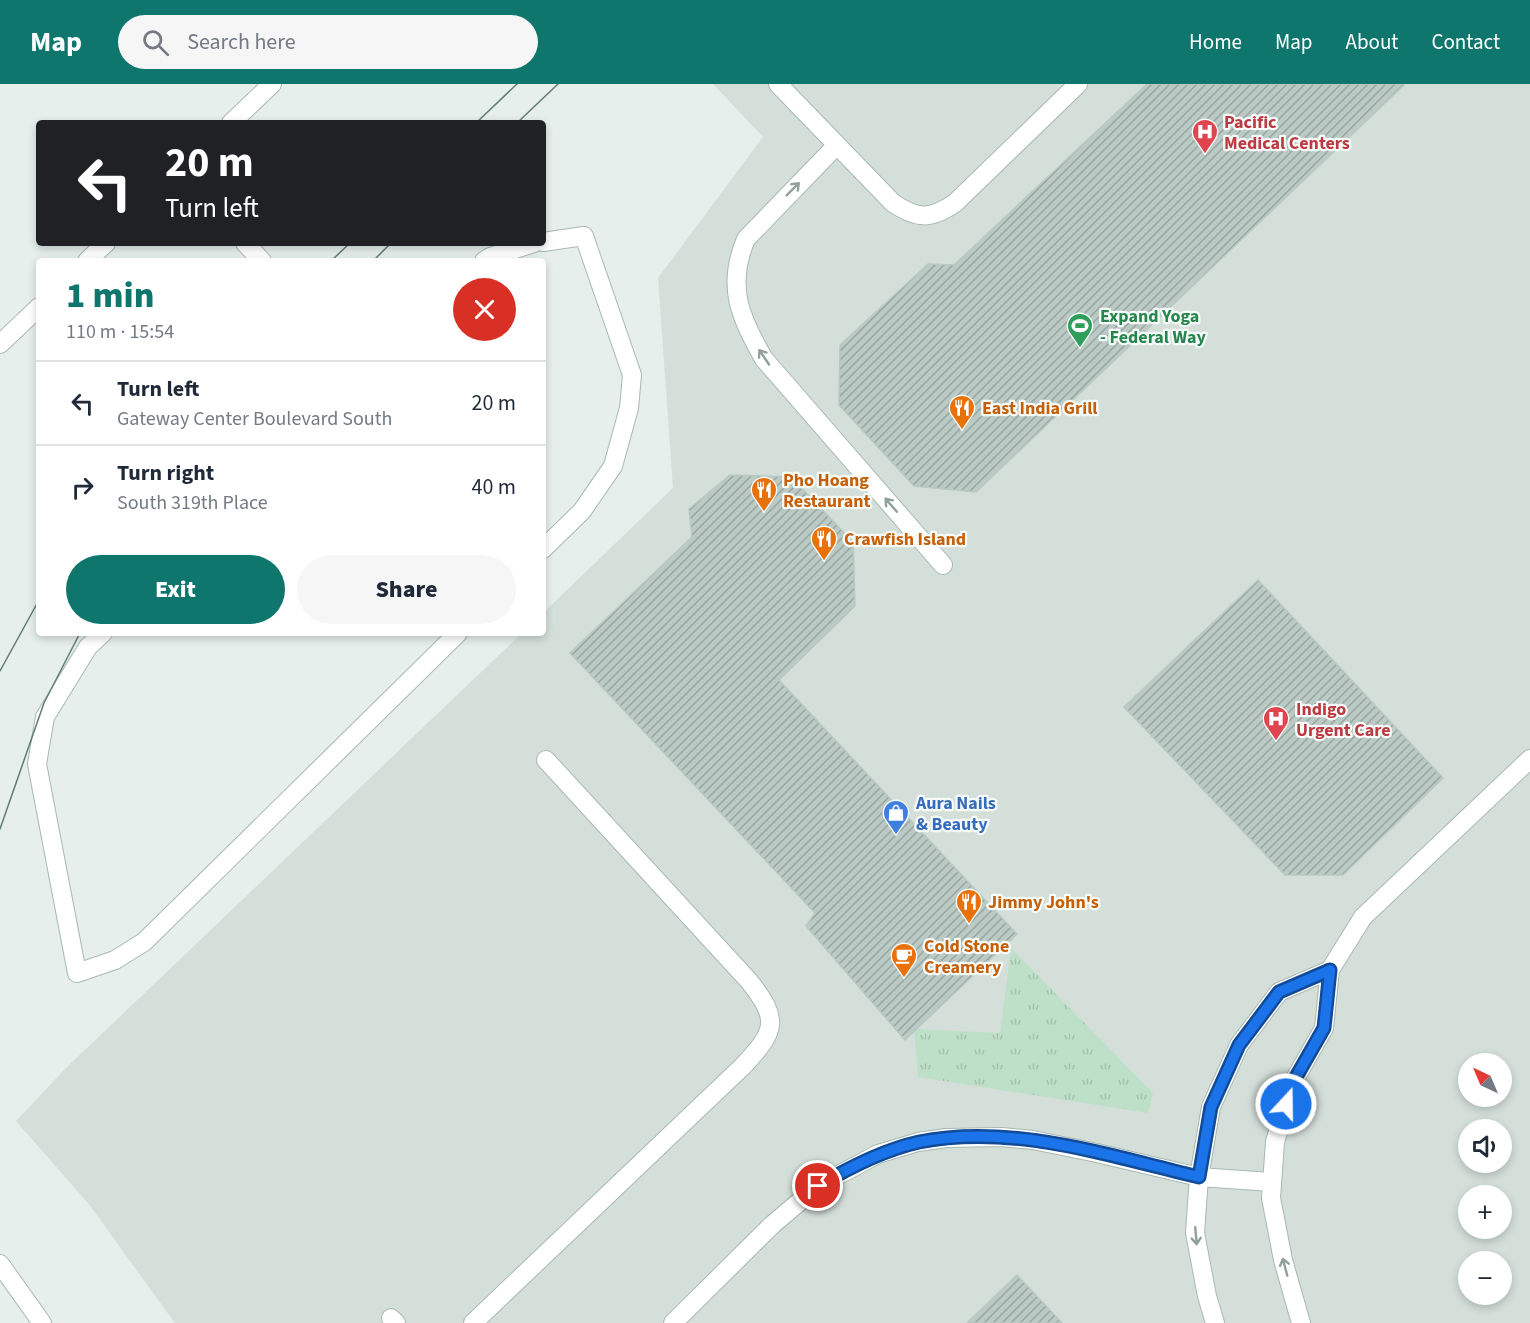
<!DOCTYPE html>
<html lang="en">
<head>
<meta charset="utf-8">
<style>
	body { margin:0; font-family:"Source Sans 3",sans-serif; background:#f6f6f7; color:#1f2937; height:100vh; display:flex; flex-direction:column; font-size:22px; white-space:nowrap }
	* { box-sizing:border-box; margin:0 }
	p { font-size:20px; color:#747a83 }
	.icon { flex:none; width:33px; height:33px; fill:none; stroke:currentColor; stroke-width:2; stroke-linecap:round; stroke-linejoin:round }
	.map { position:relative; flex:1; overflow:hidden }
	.panel { position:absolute; left:36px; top:174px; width:510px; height:378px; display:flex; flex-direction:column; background:#fff; border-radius:6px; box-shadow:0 3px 9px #0003 }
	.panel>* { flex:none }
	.banner { position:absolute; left:36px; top:36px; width:510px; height:126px; border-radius:6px; box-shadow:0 3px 9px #0003; background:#202124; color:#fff; overflow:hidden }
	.needle { width:39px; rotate:316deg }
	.controls { position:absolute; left:1458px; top:969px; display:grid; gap:12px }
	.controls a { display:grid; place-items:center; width:54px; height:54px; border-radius:50%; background:#fff; box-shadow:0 3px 9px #0003; font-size:30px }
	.pin { position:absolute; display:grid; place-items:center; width:51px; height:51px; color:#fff; margin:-26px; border:3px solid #fff; border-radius:50%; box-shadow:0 2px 6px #0007 }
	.me { position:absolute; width:66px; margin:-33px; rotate:21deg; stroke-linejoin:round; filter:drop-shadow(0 0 4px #0008) }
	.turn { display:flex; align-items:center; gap:21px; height:126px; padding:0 30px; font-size:27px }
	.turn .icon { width:78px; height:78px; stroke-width:2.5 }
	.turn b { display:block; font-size:42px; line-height:51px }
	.round { display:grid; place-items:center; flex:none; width:63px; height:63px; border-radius:32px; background:#f6f6f7 }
	.headline { display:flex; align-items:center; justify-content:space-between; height:102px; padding:0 30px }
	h1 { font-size:36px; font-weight:800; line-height:45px; color:#0f766e }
	.action { display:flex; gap:12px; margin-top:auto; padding:12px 30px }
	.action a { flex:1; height:69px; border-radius:36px; background:#0f766e; color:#fff; font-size:24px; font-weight:800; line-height:69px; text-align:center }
	.action a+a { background:#f6f6f7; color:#1f2937 }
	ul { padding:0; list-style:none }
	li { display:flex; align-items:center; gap:18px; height:84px; padding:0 30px; border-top:2px solid #e0e1e3 }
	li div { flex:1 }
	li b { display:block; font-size:22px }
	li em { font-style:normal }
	header { display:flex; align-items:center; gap:36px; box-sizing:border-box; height:84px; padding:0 30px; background:#0f766e; color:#fff }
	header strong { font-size:28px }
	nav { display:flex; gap:33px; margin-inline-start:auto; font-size:21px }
	.search { width:420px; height:54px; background:#f6f6f7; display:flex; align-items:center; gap:15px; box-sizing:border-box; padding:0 21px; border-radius:33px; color:#747a83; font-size:22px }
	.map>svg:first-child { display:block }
	.built { fill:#d4dfda; fill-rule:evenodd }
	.grass { fill:url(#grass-tufts) }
	.building { fill:url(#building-hatch); stroke:#b8c9c2; stroke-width:1.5 }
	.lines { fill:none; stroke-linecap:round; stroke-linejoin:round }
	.service-casing { stroke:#a8b8b2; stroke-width:20 }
	.minor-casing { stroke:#a8b8b2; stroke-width:20 }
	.tertiary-casing { stroke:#a8b8b2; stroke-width:20 }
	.service { stroke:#fff; stroke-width:18 }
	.minor { stroke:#fff; stroke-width:18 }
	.tertiary { stroke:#fff; stroke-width:18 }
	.tram { stroke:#5f7d75; stroke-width:1.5 }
	.oneway { stroke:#92a09c }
	.route-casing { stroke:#114b97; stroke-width:15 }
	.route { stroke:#1a73e8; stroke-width:10 }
	.labels { text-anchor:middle; stroke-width:4.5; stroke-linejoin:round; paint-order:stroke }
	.health-label { font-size:18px; font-weight:bold; fill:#be3a42; stroke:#f7fbf9; text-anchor:start }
	.leisure-label { font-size:18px; font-weight:bold; fill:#27864d; stroke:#f7fbf9; text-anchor:start }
	.food-label { font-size:18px; font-weight:bold; fill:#c56008; stroke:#f7fbf9; text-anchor:start }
	.shop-label { font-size:18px; font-weight:bold; fill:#366cbe; stroke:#f7fbf9; text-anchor:start }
</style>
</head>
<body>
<header>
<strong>Map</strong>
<div class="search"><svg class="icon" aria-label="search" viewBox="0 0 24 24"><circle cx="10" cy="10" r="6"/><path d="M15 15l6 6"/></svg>Search here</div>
<nav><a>Home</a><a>Map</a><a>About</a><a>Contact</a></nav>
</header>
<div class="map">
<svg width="1530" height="1239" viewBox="0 0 1530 1239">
	<defs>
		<pattern id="grass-tufts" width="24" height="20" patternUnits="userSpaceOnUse" patternTransform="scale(1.5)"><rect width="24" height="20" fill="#bfe0c8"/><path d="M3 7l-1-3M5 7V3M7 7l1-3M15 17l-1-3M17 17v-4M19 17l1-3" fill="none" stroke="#a4c1ad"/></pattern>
		<pattern id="building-hatch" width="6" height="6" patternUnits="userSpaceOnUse" patternTransform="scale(1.5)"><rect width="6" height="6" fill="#bbcac4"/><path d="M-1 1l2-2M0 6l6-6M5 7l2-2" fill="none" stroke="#98a6a0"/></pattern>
	</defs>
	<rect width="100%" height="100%" fill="#e6efeb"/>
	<path class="built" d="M713 0H1530V1239H175L88 1119 16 1037 67 983 522 549H543V529L673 404 658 194 763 53ZM1468 980H1502V1012H1468ZM1468 1046H1502V1078H1468ZM1468 1112H1502V1144H1468ZM1468 1178H1502V1210H1468Z"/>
	<path class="grass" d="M1011 864 1153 1009 1148 1029 918 993 914 945 1000 949Z"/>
	<path class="building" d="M1147 0H1405L976 408 914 402 839 321 840 261 928 180 954 181Z
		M730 391 791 393 853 458 855 522 779 596 1017 850 905 956 806 842 815 829 570 569 692 453 689 425Z
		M1258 496 1443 694 1343 791H1285L1124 623Z
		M1017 1191 1062 1239H967Z"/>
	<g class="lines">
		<defs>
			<path id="service" d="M778 0 893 119C917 135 930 136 955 119L1078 0
				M836 62 746 155C726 202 740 234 764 275L943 481
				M543 158 584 152 632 291 629 324 613 382 582 427 543 465
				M245 159 262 177
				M484 177 490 173 534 159
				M103 549 88 563 45 633 37 680 77 889 115 876 144 858 458 549
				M391 1234 396 1239
				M473 1239 743 982C776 947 780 936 749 897L546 676"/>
			<path id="minor" d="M673 1239 772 1141 818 1102 878 1070 918 1058 946 1054 1001 1053 1033 1056 1097 1069 1199 1093 1272 1098
				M1215 1239 1207 1212 1195 1149 1199 1093 1211 1023 1239 961 1279 908 1330 886
				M1301 1239 1283 1176 1271 1114 1275 1058 1292 1000 1324 944 1330 886 1363 833 1530 675"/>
			<path id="tertiary" d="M231 39 272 0
				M87 177 106 159
				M0 260 39 223
				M0 1180 42 1239"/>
		</defs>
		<use href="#service" class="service-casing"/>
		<use href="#minor" class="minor-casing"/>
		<use href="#tertiary" class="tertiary-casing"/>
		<use href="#service" class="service"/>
		<use href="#minor" class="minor"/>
		<use href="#tertiary" class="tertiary"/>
		<path class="tram" d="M476 39 517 0
			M517 39 558 0
			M331 177 350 159
			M373 177 391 159
			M0 587 39 516
			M0 745 44 619 80 549"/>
	</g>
	<defs><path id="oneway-shaft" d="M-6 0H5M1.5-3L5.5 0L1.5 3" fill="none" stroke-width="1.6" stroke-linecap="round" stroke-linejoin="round" transform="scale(1.5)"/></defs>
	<g class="oneway">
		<use href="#oneway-shaft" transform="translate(793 105) rotate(-45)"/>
		<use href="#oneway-shaft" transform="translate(764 273) rotate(-124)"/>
		<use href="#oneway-shaft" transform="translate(891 421) rotate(-131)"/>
		<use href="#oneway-shaft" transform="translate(1196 1152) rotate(85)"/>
		<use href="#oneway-shaft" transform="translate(1285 1183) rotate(-105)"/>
	</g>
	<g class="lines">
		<defs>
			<path id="route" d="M818 1102C850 1083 883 1066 919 1058 1012 1039 1109 1072 1199 1093L1211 1023 1239 961 1279 908 1330 886 1324 944 1292 1000 1286 1020"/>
		</defs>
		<use href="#route" class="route-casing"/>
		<use href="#route" class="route"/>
	</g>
	<defs>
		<symbol id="hospital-pin" viewBox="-11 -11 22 30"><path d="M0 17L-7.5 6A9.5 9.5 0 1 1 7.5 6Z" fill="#e0444e" stroke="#f7fbf9"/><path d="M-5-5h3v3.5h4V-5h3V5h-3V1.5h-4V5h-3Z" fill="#fff"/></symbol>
		<symbol id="stadium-pin" viewBox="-11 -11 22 30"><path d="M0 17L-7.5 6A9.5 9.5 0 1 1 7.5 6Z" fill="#2e9e5b" stroke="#f7fbf9"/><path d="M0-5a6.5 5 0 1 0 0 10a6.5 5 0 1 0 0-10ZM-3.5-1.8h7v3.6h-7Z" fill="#fff"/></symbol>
		<symbol id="restaurant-pin" viewBox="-11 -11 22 30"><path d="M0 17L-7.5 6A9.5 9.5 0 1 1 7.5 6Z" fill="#e8710a" stroke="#f7fbf9"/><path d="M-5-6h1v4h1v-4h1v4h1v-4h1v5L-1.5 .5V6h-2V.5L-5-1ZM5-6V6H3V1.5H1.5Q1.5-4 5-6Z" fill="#fff"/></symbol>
		<symbol id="shop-pin" viewBox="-11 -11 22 30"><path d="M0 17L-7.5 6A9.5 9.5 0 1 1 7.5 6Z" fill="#3f7fe0" stroke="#f7fbf9"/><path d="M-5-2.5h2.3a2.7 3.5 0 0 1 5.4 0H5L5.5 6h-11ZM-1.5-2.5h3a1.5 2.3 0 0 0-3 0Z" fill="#fff"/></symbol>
		<symbol id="cafe-pin" viewBox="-11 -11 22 30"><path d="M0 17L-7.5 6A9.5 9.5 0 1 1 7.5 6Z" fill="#e8710a" stroke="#f7fbf9"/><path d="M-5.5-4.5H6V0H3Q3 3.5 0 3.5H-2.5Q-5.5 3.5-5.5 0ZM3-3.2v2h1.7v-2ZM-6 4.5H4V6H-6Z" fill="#fff"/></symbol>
	</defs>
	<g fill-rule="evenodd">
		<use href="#hospital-pin" x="1190" y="33" width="30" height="40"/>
		<use href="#stadium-pin" x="1065" y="227" width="30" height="40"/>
		<use href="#restaurant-pin" x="947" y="309" width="30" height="40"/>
		<use href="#restaurant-pin" x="749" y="391" width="30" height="40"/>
		<use href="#restaurant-pin" x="809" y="440" width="30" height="40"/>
		<use href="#hospital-pin" x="1261" y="620" width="30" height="40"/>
		<use href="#shop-pin" x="881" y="714" width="30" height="40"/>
		<use href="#restaurant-pin" x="954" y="803" width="30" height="40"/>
		<use href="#cafe-pin" x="889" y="857" width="30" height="40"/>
	</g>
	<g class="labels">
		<g class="health-label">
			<text x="1224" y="44">Pacific<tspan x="1224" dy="21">Medical Centers</tspan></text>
			<text x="1296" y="631">Indigo<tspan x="1296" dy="21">Urgent Care</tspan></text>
		</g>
		<g class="leisure-label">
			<text x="1100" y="238">Expand Yoga<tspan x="1100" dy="21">- Federal Way</tspan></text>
		</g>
		<g class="food-label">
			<text x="982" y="330">East India Grill</text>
			<text x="783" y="402">Pho Hoang<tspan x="783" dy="21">Restaurant</tspan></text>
			<text x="844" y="461">Crawfish Island</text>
			<text x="988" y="824">Jimmy John's</text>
			<text x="924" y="868">Cold Stone<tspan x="924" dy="21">Creamery</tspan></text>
		</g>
		<g class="shop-label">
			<text x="916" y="725">Aura Nails<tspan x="916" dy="21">&amp; Beauty</tspan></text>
		</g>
	</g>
</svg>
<div class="controls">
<a><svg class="needle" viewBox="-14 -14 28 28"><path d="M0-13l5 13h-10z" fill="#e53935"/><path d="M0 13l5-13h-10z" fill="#747a83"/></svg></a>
<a><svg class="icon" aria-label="sound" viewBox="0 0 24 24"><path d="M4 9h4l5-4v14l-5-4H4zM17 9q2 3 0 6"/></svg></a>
<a>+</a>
<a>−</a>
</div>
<div class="pin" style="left:818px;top:1102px;background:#d93025"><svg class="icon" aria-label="arrive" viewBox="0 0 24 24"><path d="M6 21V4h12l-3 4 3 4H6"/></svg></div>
<svg class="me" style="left:1286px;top:1020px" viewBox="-20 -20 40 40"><circle r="17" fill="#1a73e8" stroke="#fff" stroke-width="3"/><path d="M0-11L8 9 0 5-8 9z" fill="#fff"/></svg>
<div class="banner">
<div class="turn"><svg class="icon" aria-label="left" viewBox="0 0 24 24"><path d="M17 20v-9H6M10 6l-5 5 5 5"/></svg><div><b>20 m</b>Turn left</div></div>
</div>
<section class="panel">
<div class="headline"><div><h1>1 min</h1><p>110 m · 15:54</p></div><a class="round" style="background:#d93025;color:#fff"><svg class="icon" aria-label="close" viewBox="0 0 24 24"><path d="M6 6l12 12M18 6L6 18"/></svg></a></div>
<ul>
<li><svg class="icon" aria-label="left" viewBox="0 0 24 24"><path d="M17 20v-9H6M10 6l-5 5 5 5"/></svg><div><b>Turn left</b><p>Gateway Center Boulevard South</p></div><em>20 m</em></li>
<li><svg class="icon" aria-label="right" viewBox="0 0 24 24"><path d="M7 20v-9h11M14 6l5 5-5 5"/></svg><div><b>Turn right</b><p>South 319th Place</p></div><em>40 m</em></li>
</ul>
<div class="action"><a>Exit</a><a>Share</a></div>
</section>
</div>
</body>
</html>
